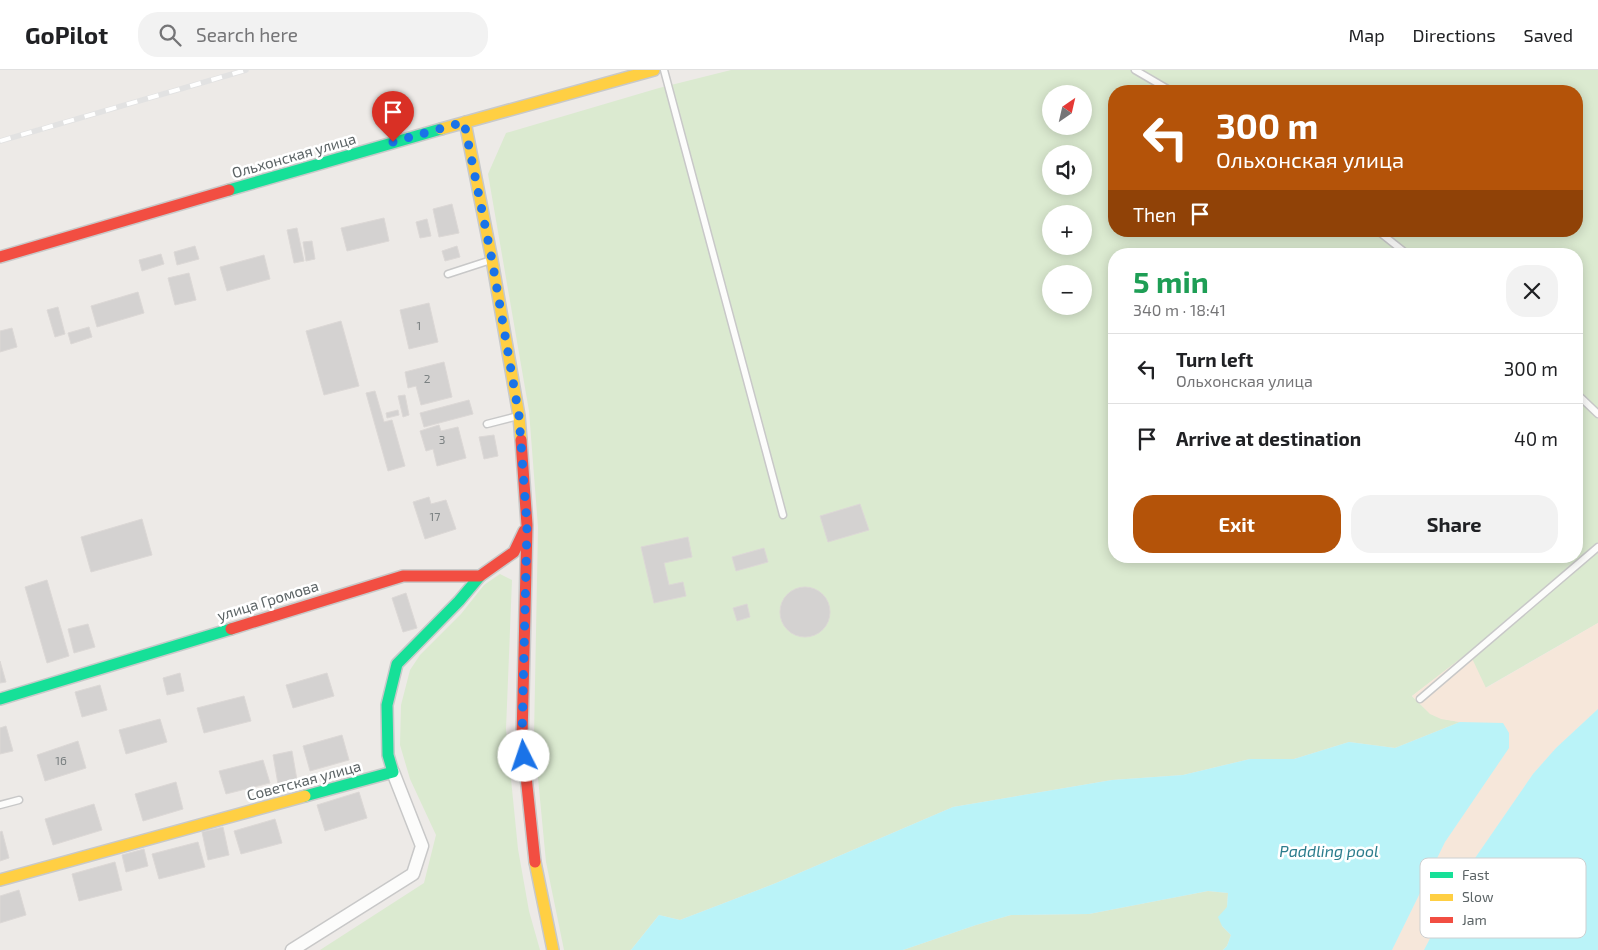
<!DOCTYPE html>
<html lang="en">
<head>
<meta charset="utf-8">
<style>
	body { margin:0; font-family:"Exo 2",sans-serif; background:#f2f2f2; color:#202124; height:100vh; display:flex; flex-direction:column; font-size:19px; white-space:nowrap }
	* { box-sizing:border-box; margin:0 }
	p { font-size:16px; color:#757577 }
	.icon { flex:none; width:28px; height:28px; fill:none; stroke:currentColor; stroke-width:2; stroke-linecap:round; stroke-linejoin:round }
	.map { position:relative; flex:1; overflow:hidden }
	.sheet { position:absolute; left:1108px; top:178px; width:475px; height:315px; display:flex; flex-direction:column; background:#fff; border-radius:20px; box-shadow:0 2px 12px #0003 }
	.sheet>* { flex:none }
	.top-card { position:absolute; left:1108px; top:15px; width:475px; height:152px; border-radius:20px; box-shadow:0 2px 12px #0003; background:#b45309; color:#fff; overflow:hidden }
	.needle { width:32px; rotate:34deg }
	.tools { position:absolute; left:1042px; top:15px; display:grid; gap:10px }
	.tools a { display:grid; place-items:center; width:50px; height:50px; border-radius:50%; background:#fff; box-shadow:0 2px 12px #0003; font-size:25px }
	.pin { position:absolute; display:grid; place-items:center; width:42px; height:42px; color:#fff; margin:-51px -21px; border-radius:50% 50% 50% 0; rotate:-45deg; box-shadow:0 0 5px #0007 }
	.pin .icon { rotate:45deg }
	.me { position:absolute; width:55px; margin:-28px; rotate:356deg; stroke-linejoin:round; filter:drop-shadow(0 0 4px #0008) }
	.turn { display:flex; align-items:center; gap:18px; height:105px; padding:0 25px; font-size:22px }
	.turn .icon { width:65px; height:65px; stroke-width:2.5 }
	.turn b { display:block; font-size:35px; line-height:42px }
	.then { display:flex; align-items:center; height:48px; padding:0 25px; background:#0003; gap:10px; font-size:19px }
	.round { display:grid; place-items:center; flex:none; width:52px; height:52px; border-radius:20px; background:#f2f2f2 }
	.headline { display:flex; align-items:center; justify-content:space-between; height:85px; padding:0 25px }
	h1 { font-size:30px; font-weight:700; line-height:38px; color:#1e9e55 }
	.button { display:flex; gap:10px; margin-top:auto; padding:10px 25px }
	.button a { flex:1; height:58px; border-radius:20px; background:#b45309; color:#fff; font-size:20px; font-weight:700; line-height:58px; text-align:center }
	.button a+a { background:#f2f2f2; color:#202124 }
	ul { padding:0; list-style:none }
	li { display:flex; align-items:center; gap:15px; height:70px; padding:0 25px; border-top:1px solid #e0e0e0 }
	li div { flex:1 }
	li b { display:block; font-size:19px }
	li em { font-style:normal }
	header { display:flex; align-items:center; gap:30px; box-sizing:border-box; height:70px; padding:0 25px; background:#fff; border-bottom:1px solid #e0e0e0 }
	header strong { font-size:24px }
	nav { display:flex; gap:28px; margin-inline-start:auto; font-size:18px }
	.search { width:350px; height:45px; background:#f2f2f2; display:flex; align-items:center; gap:12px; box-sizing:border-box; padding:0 18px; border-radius:20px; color:#757577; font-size:19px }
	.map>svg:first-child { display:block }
	.green { fill:#dbead0; fill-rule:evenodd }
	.sand { fill:#f6e7da }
	.water { fill:#baf3f8 }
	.building { fill:#d4d2d1; stroke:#dcd8d6 }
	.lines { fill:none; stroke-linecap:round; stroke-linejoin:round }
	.lane-casing { stroke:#c8c8c8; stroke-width:9 }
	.street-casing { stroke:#c8c8c8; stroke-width:15 }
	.fast-casing { stroke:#c8c9c9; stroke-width:14 }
	.slow-casing { stroke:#c8c9c9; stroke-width:14 }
	.jam-casing { stroke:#c8c9c9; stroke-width:14 }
	.lane { stroke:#fcfcfb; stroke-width:6 }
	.street { stroke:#fcfcfb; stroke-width:12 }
	.fast { stroke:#16e098; stroke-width:11 }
	.slow { stroke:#ffcf43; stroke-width:11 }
	.jam { stroke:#f24e42; stroke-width:11 }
	.rail-casing { stroke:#e2e2e2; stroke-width:5.5 }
	.rail { stroke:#fff; stroke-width:4; stroke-dasharray:11; stroke-linecap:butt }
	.route { stroke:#1a73e8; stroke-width:9; stroke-dasharray:0 16.2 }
	.labels { text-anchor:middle; stroke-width:5; stroke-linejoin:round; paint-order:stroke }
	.number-label { font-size:12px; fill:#7b8182 }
	.street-label { font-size:15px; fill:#5c6466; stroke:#fff }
	.water-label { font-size:16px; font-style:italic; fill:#2c7d8d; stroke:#fff }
	.key { fill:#fff; stroke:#ced0d1; stroke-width:1 }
	.key-label { font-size:14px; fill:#5c6466 }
</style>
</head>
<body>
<header>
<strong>GoPilot</strong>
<div class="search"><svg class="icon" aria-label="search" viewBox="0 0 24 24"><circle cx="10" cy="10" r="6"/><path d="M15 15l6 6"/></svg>Search here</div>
<nav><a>Map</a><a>Directions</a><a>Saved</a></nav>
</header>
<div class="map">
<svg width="1598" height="880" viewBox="0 0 1598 880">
	<rect width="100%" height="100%" fill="#edeae7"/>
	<path class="green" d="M731 0H1598V553L1485 618 1468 583 1412 626C1431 645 1434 648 1460 652L1395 678 1349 672 1294 689H1250L1183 705 1112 710 953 737 776 813 680 850 659 845 631 880H564L546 792 534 666 538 457 529 341 488 104 506 63 659 18ZM1114 21H1576V161H1114ZM1051 24H1084V56H1051ZM1051 84H1084V116H1051ZM1051 144H1084V176H1051ZM1114 184H1576V486H1114ZM1051 204H1084V236H1051Z
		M500 504 512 510 506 659 518 779 529 841 540 880H320L424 813 436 765 410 709 400 675 401 635 410 600 420 585 461 544 484 515Z
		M1208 821 1228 823 1227 837 1222 856 1231 865 1227 876 1223 880H903L976 855 1011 845 1089 844Z"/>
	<path class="sand" d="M1598 553V639L1556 678 1533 704 1462 807 1424 880H1392L1445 772 1509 677 1460 652 1441 649 1430 644 1412 626 1469 582 1486 618Z"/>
	<path class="water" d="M1598 639V880H1424L1462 807 1533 704 1556 678Z
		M1460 652 1503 653 1509 663V678L1445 772 1392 880H1223L1227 876 1231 865 1222 856 1218 847 1227 837 1228 823 1208 821 1089 844 1011 845 976 855 903 880H631L659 845 680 850 776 813 953 737 1112 710 1183 705 1250 689H1294L1349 672 1395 678Z"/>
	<path class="building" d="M452 134 459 163 439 167 433 139Z
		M384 148 389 171 347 181 341 158Z
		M427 149 431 166 420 168 416 152Z
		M297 158 304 191 294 193 287 160Z
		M312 171 315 189 306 191 303 172Z
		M195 176 199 189 177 195 174 182Z
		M457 176 460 187 445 191 442 181Z
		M161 184 164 194 142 201 139 190Z
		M264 185 270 209 227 221 220 197Z
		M189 203 196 230 175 235 168 208Z
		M138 222 144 243 97 257 91 236Z
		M429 233 438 272 409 279 400 240Z
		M58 237 65 264 55 267 47 240Z
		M341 251 359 316 324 325 306 261Z
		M89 257 92 267 71 274 68 263Z
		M12 258 17 277 0 282V261Z
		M444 292 452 327 421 335 416 316 408 318 405 302Z
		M375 321 384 352 392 350 405 396 388 401 366 323Z
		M405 325 409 345 403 347 398 326Z
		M469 330 473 344 424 357 420 343Z
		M398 340 399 345 387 348 386 343Z
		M439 355 441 361 458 357 466 388 437 396 433 379 426 381 420 361Z
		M494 365 498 386 484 389 479 367Z
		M429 427 431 434 446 430 456 459 425 469 413 432Z
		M860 434 869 460 828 472 820 446Z
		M142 449 152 485 91 502 81 467Z
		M688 467 692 487 664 493 669 515 683 512 686 526 654 533 641 477Z
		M764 478 768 492 736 501 732 487Z
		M47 510 69 586 47 593 25 517Z
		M780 542a25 25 0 1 1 50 0a25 25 0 1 1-50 0Z
		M406 523 417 558 403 562 392 528Z
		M747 534 750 547 737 551 733 538Z
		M88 554 95 577 74 583 68 559Z
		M0 591 6 612 0 613Z
		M180 603 184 621 167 625 163 608Z
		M327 603 334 626 293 638 286 615Z
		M100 615 107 640 82 647 75 622Z
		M244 626 251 651 204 663 197 638Z
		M160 649 167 672 126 684 119 660Z
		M6 656 13 681 0 684V658Z
		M342 665 349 690 310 701 303 676Z
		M78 671 86 698 45 711 37 685Z
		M292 681 297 710 278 714 273 685Z
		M263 690 270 713 226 724 219 701Z
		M176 712 183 739 143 751 135 724Z
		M359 722 367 748 325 761 317 735Z
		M94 734 102 760 53 775 45 749Z
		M275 749 282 773 241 784 234 761Z
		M223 757 229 785 208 790 202 762Z
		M2 761 9 788 0 791V762Z
		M198 772 205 797 159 809 152 784Z
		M144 779 148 796 126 802 122 785Z
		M115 792 122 820 79 831 72 804Z
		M19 820 26 845 0 853V826Z"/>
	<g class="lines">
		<defs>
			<path id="lane" d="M664 0 783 445
				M1135 0 1171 21
				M1378 161 1407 184
				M448 204 491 190
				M1576 323 1598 344
				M487 354 518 346
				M1420 629 1598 477
				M0 735 19 730"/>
			<path id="street" d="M292 880 413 804 422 776 393 702"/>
			<path id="fast" d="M229 120 441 59
				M0 629 231 559
				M305 726 393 702 388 685 387 635 397 594 459 531 480 506"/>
			<path id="slow" d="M465 52 492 190 519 346 521 370
				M441 59 654 0
				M535 792 553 880
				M0 810 305 726"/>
			<path id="jam" d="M0 187 229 120
				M521 370 527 455 522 668 535 792
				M231 559 403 506H480L514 482 524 461"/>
		</defs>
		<use href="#lane" class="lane-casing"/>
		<use href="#street" class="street-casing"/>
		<use href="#fast" class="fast-casing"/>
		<use href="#slow" class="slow-casing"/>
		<use href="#jam" class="jam-casing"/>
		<use href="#lane" class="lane"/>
		<use href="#street" class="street"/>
		<use href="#fast" class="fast"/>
		<use href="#slow" class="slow"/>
		<use href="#jam" class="jam"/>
		<defs>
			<path id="rail" d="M0 71 246 0"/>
		</defs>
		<use href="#rail" class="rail-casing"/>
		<use href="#rail" class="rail"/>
	</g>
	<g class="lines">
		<path class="route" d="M393 72 464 52 492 190 519 346 527 455 522 668 524 686"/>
	</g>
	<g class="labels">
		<g class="number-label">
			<text x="419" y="260">1</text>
			<text x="427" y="313">2</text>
			<text x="442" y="374">3</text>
			<text x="435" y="451">17</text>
			<text x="61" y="695">16</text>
		</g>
		<g class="street-label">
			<text transform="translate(294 86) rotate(-16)" y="5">Ольхонская улица</text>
			<text transform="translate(268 531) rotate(-17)" y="5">улица Громова</text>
			<text transform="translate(304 711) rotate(-15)" y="5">Советская улица</text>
		</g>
		<g class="water-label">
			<text x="1329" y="787">Paddling pool</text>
		</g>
	</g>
	<rect x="1420" y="788" width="166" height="80" rx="8" class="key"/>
	<rect x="1430" y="802" width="23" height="6" fill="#16e098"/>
	<rect x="1430" y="824" width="23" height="7" fill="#ffcf43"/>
	<rect x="1430" y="847" width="23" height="6" fill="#f24e42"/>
	<g class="key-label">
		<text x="1462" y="810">Fast</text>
		<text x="1462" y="832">Slow</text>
		<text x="1462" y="855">Jam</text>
	</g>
</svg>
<div class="tools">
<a><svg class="needle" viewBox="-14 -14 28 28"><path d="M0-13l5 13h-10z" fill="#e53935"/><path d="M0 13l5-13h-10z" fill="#757577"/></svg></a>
<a><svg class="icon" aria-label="sound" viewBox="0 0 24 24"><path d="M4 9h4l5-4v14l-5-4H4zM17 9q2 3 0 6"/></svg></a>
<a>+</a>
<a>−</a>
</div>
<div class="pin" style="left:393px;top:72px;background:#d93025"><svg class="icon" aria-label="arrive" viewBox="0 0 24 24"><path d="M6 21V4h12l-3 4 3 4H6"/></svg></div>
<svg class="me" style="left:524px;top:686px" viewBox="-20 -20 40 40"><circle r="19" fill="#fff"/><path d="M0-13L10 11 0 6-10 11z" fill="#1a73e8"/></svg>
<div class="top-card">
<div class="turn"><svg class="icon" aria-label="left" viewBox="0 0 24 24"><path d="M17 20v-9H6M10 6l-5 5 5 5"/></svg><div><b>300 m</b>Ольхонская улица</div></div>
<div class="then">Then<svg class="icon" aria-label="arrive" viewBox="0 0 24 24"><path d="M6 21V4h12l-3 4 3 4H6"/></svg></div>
</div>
<section class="sheet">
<div class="headline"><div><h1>5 min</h1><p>340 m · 18:41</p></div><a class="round"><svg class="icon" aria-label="close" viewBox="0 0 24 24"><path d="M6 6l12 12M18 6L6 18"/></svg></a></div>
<ul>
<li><svg class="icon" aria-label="left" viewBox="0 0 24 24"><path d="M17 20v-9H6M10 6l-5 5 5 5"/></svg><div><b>Turn left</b><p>Ольхонская улица</p></div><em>300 m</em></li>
<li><svg class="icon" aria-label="arrive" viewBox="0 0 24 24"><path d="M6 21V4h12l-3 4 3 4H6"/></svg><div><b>Arrive at destination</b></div><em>40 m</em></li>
</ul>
<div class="button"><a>Exit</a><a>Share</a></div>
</section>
</div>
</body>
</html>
